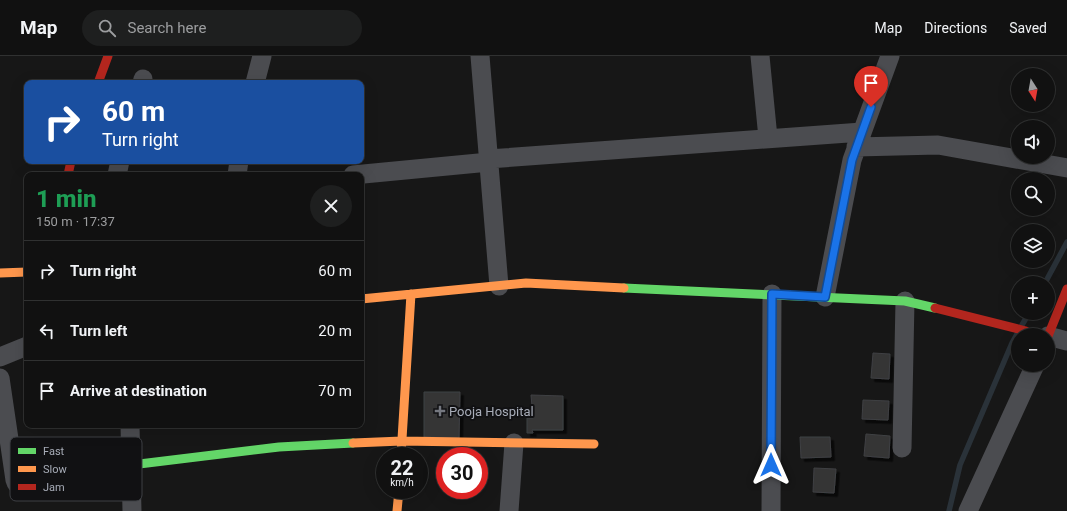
<!DOCTYPE html>
<html lang="en">
<head>
<meta charset="utf-8">
<style>
	body { margin:0; font-family:Roboto,sans-serif; background:#1e1f1f; color:#f1f3f6; height:100vh; display:flex; flex-direction:column; font-size:15px; white-space:nowrap }
	* { box-sizing:border-box; margin:0 }
	p { font-size:13px; color:#9c9d9f }
	.icon { flex:none; width:22px; height:22px; fill:none; stroke:currentColor; stroke-width:2; stroke-linecap:round; stroke-linejoin:round }
	.map { position:relative; flex:1; overflow:hidden }
	.drawer { position:absolute; left:24px; top:116px; width:340px; height:256px; display:flex; flex-direction:column; background:#111; border-radius:8px; box-shadow:0 4px 16px #0002,0 0 0 1px #303131 }
	.drawer>* { flex:none }
	.top-card { position:absolute; left:24px; top:24px; width:340px; height:84px; border-radius:8px; box-shadow:0 4px 16px #0002,0 0 0 1px #303131; background:#1a4fa0; color:#fff; overflow:hidden }
	.needle { width:26px; rotate:169deg }
	.tools { position:absolute; left:1011px; top:12px; display:grid; gap:8px }
	.tools a { display:grid; place-items:center; width:44px; height:44px; border-radius:50%; background:#111; box-shadow:0 4px 16px #0002,0 0 0 1px #303131; font-size:20px }
	.speed { position:absolute; left:376px; top:391px; display:flex; gap:8px; font-size:20px; font-weight:700; text-align:center }
	.speed>* { display:grid; place-content:center; width:52px; height:52px; border-radius:50%; background:#111; box-shadow:0 4px 16px #0002,0 0 0 1px #303131; line-height:1 }
	.speed small { font-size:10px; font-weight:400 }
	.speed .limit { border:6px solid #d22; background:#fff; color:#111 }
	.pin { position:absolute; display:grid; place-items:center; width:34px; height:34px; color:#fff; margin:-41px -17px; border-radius:50% 50% 50% 0; rotate:-45deg; box-shadow:0 0 4px #0007 }
	.pin .icon { rotate:45deg }
	.me { position:absolute; width:44px; margin:-22px; rotate:0deg; stroke-linejoin:round; filter:drop-shadow(0 0 3px #0008) }
	.turn { display:flex; align-items:center; gap:14px; height:84px; padding:0 12px; font-size:18px }
	.turn .icon { width:52px; height:52px; stroke-width:2.5 }
	.turn b { display:block; font-size:28px; line-height:34px }
	.round { display:grid; place-items:center; flex:none; width:42px; height:42px; border-radius:21px; background:#1e1f1f }
	.summary { display:flex; align-items:center; justify-content:space-between; height:68px; padding:0 12px }
	h1 { font-size:24px; font-weight:800; line-height:30px; color:#1e9e55 }
	ul { padding:0; list-style:none }
	li { display:flex; align-items:center; gap:12px; height:60px; padding:0 12px; border-top:1px solid #303131 }
	li div { flex:1 }
	li b { display:block; font-size:15px }
	li em { font-style:normal }
	header { display:flex; align-items:center; gap:24px; box-sizing:border-box; height:56px; padding:0 20px; background:#111; border-bottom:1px solid #303131 }
	header strong { font-size:19px }
	nav { display:flex; gap:22px; margin-inline-start:auto; font-size:14px }
	.search { width:280px; height:36px; background:#1e1f1f; display:flex; align-items:center; gap:10px; box-sizing:border-box; padding:0 14px; border-radius:22px; color:#9c9d9f; font-size:15px }
	.map>svg:first-child { display:block }
	.lines { fill:none; stroke-linecap:round; stroke-linejoin:round }
	.stream { stroke:#2a3239; stroke-width:5.5 }
	.building { fill:#353536; stroke:#3f4043; filter:url(#shadow) }
	.street { stroke:#4b4c50; stroke-width:19 }
	.fast { stroke:#63d668; stroke-width:9 }
	.slow { stroke:#ff974d; stroke-width:9 }
	.jam { stroke:#b3261e; stroke-width:9 }
	.route-casing { stroke:#114b97; stroke-width:10 }
	.route { stroke:#1a73e8; stroke-width:7 }
	.poi-dot { fill:#757880; stroke:#111113; stroke-width:1.5 }
	.labels { text-anchor:middle; stroke-width:4; stroke-linejoin:round; paint-order:stroke }
	.poi-label { font-size:13px; fill:#a8adb8; stroke:#111113; text-anchor:start }
	.key { fill:#111113; stroke:#3e4045; stroke-width:1 }
	.key-label { font-size:11px; fill:#a8adb8 }
</style>
</head>
<body>
<header>
<strong>Map</strong>
<div class="search"><svg class="icon" aria-label="search" viewBox="0 0 24 24"><circle cx="10" cy="10" r="6"/><path d="M15 15l6 6"/></svg>Search here</div>
<nav><a>Map</a><a>Directions</a><a>Saved</a></nav>
</header>
<div class="map">
<svg width="1067" height="455" viewBox="0 0 1067 455">
	<defs>
		<filter id="shadow"><feDropShadow dx="3.5" dy="3.5" stdDeviation="0" flood-color="#0009"/></filter>
	</defs>
	<rect width="100%" height="100%" fill="#171717"/>
	<g class="lines">
		<path class="stream" d="M1045 227 1067 186
			M1022 269 1029 257
			M949 455 960 409 1012 287 1017 278"/>
	</g>
	<path class="building" d="M873 297 890 298 889 323 871 322Z
		M424 336H460L459 382 424 381Z
		M531 339 563 340V374H532L533 377H527V362H533Z
		M863 344 889 345 888 364 862 363Z
		M866 378 890 380 889 402 864 400Z
		M800 381H830L831 401 801 402Z
		M814 412 836 413 834 437 813 436Z"/>
	<g class="lines">
		<path class="street" d="M480 0 499 230
			M760 0 768 82
			M142 27 143 23
			M255 27 262 0
			M856 91 938 89 1067 112
			M488 103 862 76
			M117 119 120 105
			M237 119 239 105
			M353 119 489 106
			M825 241 852 104 890 0
			M1048 280 1067 285
			M0 301 27 290
			M0 322 15 424C16 428 18 430 22 432L131 424
			M130 369 132 455
			M902 392 905 245
			M509 455 514 387
			M771 455 772 238
			M968 455 1035 309"/>
		<path class="fast" d="M624 232 905 245 935 252
			M131 409 279 391 353 387"/>
		<path class="slow" d="M0 217 27 216
			M361 243 526 227 624 232
			M353 387 402 385 594 388
			M401 399 411 238
			M397 455 399 434"/>
		<path class="jam" d="M98 27 108 0
			M68 119 71 105
			M935 252 1026 275
			M1048 280 1067 233"/>
	</g>
	<g class="lines">
		<defs>
			<path id="route" d="M771 409 772 238 825 241 852 104 871 51"/>
		</defs>
		<use href="#route" class="route-casing"/>
		<use href="#route" class="route"/>
	</g>
	<path class="poi-dot" d="M438 349h4v4h4v4h-4v4h-4v-4h-4v-4h4z"/>
	<g class="labels">
		<g class="poi-label">
			<text x="449" y="360">Pooja Hospital</text>
		</g>
	</g>
	<rect x="10" y="381" width="132" height="64" rx="6" class="key"/>
	<rect x="18" y="392" width="18" height="6" fill="#63d668"/>
	<rect x="18" y="410" width="18" height="6" fill="#ff974d"/>
	<rect x="18" y="428" width="18" height="6" fill="#b3261e"/>
	<g class="key-label">
		<text x="43" y="399">Fast</text>
		<text x="43" y="417">Slow</text>
		<text x="43" y="435">Jam</text>
	</g>
</svg>
<div class="tools">
<a><svg class="needle" viewBox="-14 -14 28 28"><path d="M0-13l5 13h-10z" fill="#e53935"/><path d="M0 13l5-13h-10z" fill="#9c9d9f"/></svg></a>
<a><svg class="icon" aria-label="sound" viewBox="0 0 24 24"><path d="M4 9h4l5-4v14l-5-4H4zM17 9q2 3 0 6"/></svg></a>
<a><svg class="icon" aria-label="search" viewBox="0 0 24 24"><circle cx="10" cy="10" r="6"/><path d="M15 15l6 6"/></svg></a>
<a><svg class="icon" aria-label="layers" viewBox="0 0 24 24"><path d="M12 4l9 5-9 5-9-5zM3 14l9 5 9-5"/></svg></a>
<a>+</a>
<a>−</a>
</div>
<div class="speed"><div>22<small>km/h</small></div><div class="limit">30</div></div>
<div class="pin" style="left:871px;top:51px;background:#d93025"><svg class="icon" aria-label="arrive" viewBox="0 0 24 24"><path d="M6 21V4h12l-3 4 3 4H6"/></svg></div>
<svg class="me" style="left:771px;top:409px" viewBox="-20 -20 40 40"><path d="M0-17L14 15 0 8-14 15z" fill="#1a73e8" stroke="#fff" stroke-width="4"/></svg>
<div class="top-card">
<div class="turn"><svg class="icon" aria-label="right" viewBox="0 0 24 24"><path d="M7 20v-9h11M14 6l5 5-5 5"/></svg><div><b>60 m</b>Turn right</div></div>
</div>
<section class="drawer">
<div class="summary"><div><h1>1 min</h1><p>150 m · 17:37</p></div><a class="round"><svg class="icon" aria-label="close" viewBox="0 0 24 24"><path d="M6 6l12 12M18 6L6 18"/></svg></a></div>
<ul>
<li><svg class="icon" aria-label="right" viewBox="0 0 24 24"><path d="M7 20v-9h11M14 6l5 5-5 5"/></svg><div><b>Turn right</b></div><em>60 m</em></li>
<li><svg class="icon" aria-label="left" viewBox="0 0 24 24"><path d="M17 20v-9H6M10 6l-5 5 5 5"/></svg><div><b>Turn left</b></div><em>20 m</em></li>
<li><svg class="icon" aria-label="arrive" viewBox="0 0 24 24"><path d="M6 21V4h12l-3 4 3 4H6"/></svg><div><b>Arrive at destination</b></div><em>70 m</em></li>
</ul>
</section>
</div>
</body>
</html>
